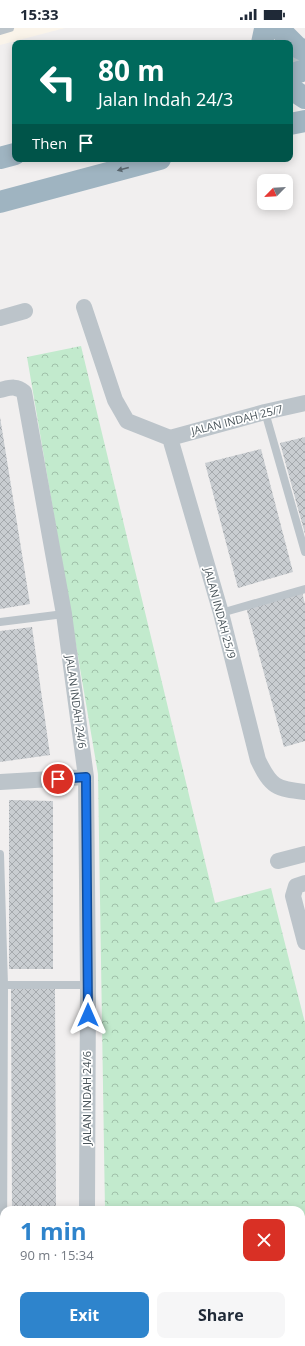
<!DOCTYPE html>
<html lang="en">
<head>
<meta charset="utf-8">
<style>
	body { margin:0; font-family:"Open Sans",sans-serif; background:#f6f6f7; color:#1f2937; height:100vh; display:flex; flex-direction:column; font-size:15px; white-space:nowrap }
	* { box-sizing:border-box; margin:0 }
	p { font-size:13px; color:#747a83 }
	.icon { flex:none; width:22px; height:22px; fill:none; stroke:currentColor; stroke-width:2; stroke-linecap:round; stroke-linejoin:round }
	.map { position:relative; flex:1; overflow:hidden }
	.panel { position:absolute; left:0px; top:1178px; width:305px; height:140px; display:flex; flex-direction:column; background:#fff; border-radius:12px 12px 0 0; box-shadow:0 2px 10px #0003 }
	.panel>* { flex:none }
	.guide { position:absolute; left:12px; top:12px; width:281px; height:122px; border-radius:8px; box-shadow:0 2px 10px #0003; background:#00695c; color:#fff; overflow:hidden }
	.needle { width:26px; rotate:246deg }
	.fabs { position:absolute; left:257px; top:146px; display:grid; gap:8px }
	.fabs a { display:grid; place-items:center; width:36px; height:36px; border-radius:8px; background:#fff; box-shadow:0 2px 10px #0003; font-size:20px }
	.pin { position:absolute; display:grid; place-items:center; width:34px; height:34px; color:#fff; margin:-17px; border:2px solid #fff; border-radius:50%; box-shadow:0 1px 4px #0007 }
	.me { position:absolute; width:44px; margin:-22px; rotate:0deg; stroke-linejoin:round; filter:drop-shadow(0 0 3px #0008) }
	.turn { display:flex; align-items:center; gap:14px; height:84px; padding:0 20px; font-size:18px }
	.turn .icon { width:52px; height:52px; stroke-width:2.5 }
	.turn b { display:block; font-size:28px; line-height:34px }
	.then { display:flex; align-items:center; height:38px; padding:0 20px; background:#0003; gap:8px; font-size:15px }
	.round { display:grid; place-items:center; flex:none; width:42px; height:42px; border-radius:8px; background:#f6f6f7 }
	.overview { display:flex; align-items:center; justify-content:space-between; height:68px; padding:0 20px }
	h1 { font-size:24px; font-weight:700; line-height:30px; color:#2e84cc }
	.cta { display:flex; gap:8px; margin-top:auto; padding:8px 20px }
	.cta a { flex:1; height:46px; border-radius:8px; background:#2e84cc; color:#fff; font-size:16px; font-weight:700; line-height:46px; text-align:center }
	.cta a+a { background:#f6f6f7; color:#1f2937 }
	.status { display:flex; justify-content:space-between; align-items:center; height:28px; padding:0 20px; background:#fff; direction:ltr }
	.status svg { height:11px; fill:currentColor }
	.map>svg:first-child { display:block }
	.commercial { fill:#faf4ea }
	.park { fill:url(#park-crowns) }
	.building { fill:url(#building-cross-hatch) }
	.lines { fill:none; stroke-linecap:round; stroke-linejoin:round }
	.service { stroke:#bcc4ca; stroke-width:8 }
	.minor { stroke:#bcc4ca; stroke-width:16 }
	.tertiary { stroke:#bcc4ca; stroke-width:20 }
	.trunk { stroke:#9fb4c1; stroke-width:22 }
	.oneway { fill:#5a676f }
	.route-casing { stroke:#114b97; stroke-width:10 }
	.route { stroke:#1a73e8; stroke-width:7 }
	.labels { text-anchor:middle; stroke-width:3.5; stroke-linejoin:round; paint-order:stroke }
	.street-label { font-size:11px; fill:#49545a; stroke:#fff }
</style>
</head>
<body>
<div class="status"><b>15:33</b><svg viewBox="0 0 49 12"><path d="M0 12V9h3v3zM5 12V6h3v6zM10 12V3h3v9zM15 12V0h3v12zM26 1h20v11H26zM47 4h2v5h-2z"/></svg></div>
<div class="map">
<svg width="305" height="1318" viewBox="0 0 305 1318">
	<defs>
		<pattern id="park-crowns" width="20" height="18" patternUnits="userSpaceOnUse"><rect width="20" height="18" fill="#c2eacd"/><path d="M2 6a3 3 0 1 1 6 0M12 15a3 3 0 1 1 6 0" fill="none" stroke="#a0c0a9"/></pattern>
		<pattern id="building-cross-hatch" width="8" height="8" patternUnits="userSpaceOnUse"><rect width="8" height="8" fill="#c9cdd1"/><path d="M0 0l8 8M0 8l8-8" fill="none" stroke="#a5a9ad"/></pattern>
	</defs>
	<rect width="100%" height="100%" fill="#f1efef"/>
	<path class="commercial" d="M0 0H65L0 17Z"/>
	<path class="park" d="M81 318 215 875 271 860 305 995V1318H107V1314H301V1182H105L98 746 27 329Z"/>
	<path class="building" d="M0 389 30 576 0 581Z
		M305 409V506L280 415Z
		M261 421 293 544 238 560 205 435Z
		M302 564 305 576V713L284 719 246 579Z
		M32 599 50 727 0 734V603Z
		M9 772 53 773V941H9Z
		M11 959H55L56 1181H12Z
		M13 1314H57V1318H13Z"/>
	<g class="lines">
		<path class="service" d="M0 3 10 0
			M265 384 305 524
			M221 585 305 561
			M0 594 64 586
			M0 826 4 957 3 1223 4 1295
			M0 957H88
			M4 1314V1318"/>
		<path class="minor" d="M84 279 115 372 127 393 170 410
			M0 290 25 283
			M0 362C9 360 16 357 24 364L64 586 86 749 88 957 87 1182
			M170 410 221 585 258 732C271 759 276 761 305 764
			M170 410 265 384 305 375
			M0 754 86 749
			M278 833 305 826
			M305 855 296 858 293 868 305 914
			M0 1223H4
			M91 1314V1318"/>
		<path class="tertiary" d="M290 27 296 45"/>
		<path class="trunk" d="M284 6 297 19 305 23
			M262 15 265 1
			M290 47 305 42
			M290 60 305 70
			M290 96 305 93
			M0 130 15 126
			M0 174 160 131"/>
	</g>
	<defs><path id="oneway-solid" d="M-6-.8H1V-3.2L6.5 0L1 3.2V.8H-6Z"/></defs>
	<use class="oneway" href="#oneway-solid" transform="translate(123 141) rotate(165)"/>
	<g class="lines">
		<defs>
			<path id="route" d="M58 751 86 749 88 987"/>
		</defs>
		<use href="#route" class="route-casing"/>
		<use href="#route" class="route"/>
	</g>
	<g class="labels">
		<g class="street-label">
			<text transform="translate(237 392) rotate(-14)" y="4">JALAN INDAH 25/7</text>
			<text transform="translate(220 585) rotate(75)" y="4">JALAN INDAH 25/9</text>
			<text transform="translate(76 674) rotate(82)" y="4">JALAN INDAH 24/6</text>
			<text transform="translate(87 1070) rotate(-90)" y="4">JALAN INDAH 24/6</text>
		</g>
	</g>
</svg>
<div class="fabs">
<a><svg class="needle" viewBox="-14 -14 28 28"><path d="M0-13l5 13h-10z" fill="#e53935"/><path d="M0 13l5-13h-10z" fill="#747a83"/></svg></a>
</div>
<div class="pin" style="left:58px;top:751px;background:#d93025"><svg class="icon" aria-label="arrive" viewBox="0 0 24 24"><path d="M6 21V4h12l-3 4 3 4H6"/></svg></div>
<svg class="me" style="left:88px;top:987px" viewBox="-20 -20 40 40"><path d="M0-17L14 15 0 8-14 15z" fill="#1a73e8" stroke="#fff" stroke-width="4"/></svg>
<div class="guide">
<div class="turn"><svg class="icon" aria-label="left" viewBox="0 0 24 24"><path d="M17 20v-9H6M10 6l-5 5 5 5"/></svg><div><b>80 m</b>Jalan Indah 24/3</div></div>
<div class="then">Then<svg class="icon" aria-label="arrive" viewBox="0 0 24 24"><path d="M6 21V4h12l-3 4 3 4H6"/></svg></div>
</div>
<section class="panel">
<div class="overview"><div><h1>1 min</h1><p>90 m · 15:34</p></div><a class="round" style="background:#d93025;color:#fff"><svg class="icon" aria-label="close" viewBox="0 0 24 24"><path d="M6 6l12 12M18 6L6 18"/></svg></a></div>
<div class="cta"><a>Exit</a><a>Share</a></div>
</section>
</div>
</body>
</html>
